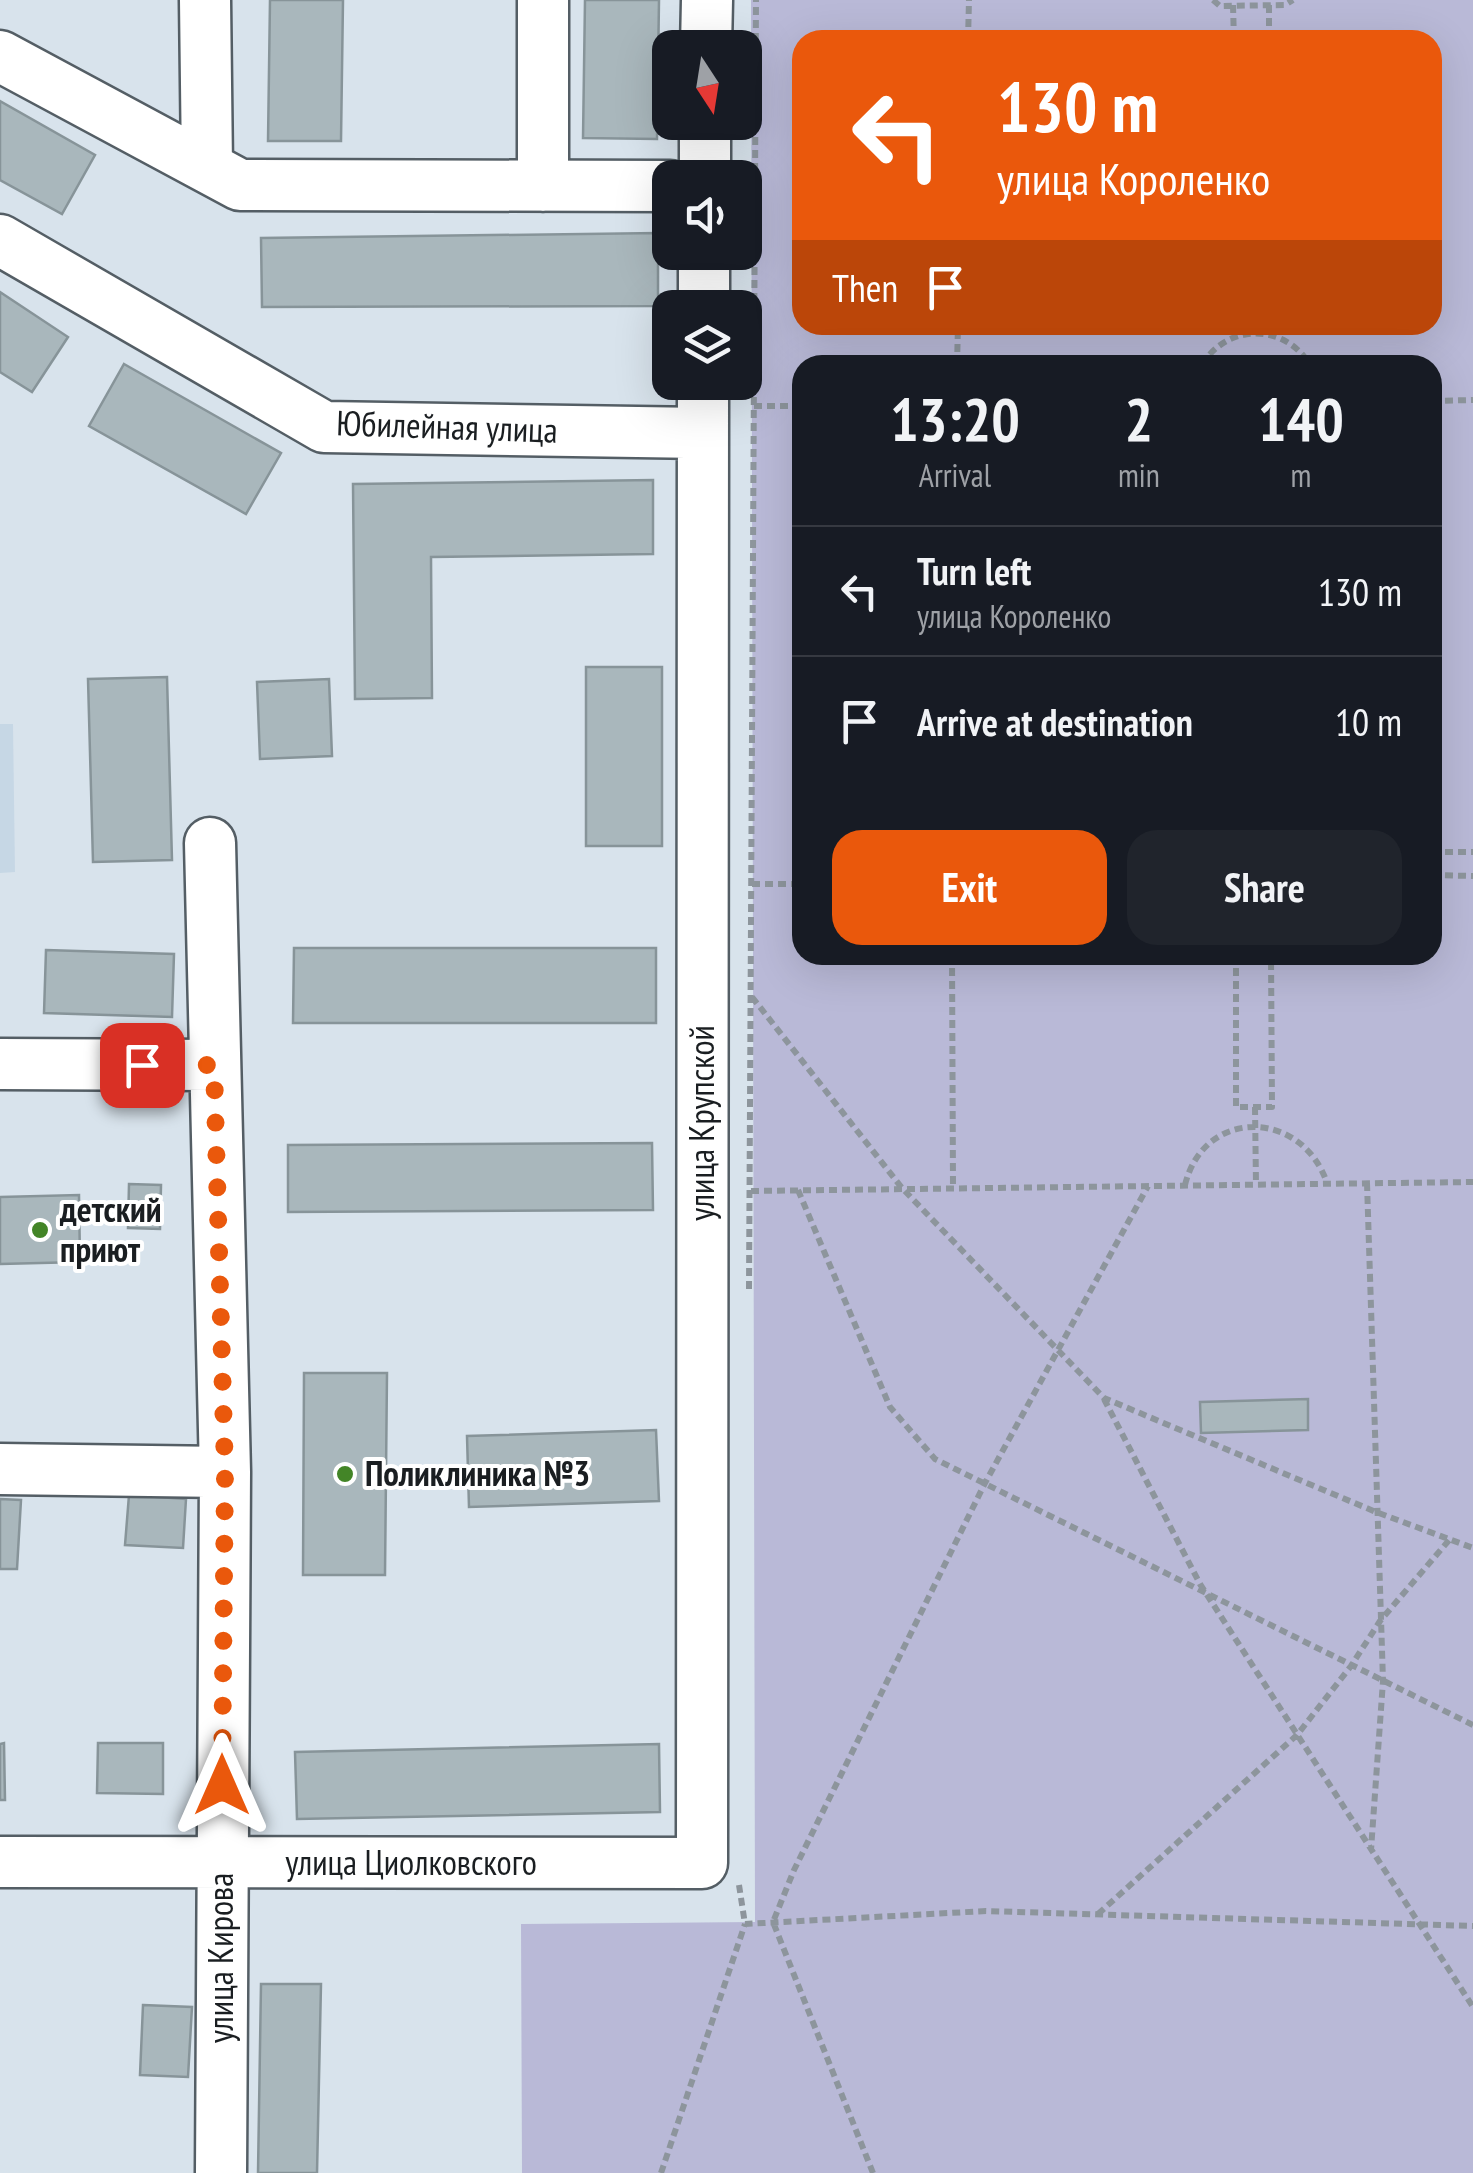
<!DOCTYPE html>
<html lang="en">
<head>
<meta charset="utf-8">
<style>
	body { margin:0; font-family:"PT Sans Narrow",sans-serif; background:#20242c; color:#f1f3f6; height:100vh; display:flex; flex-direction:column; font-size:38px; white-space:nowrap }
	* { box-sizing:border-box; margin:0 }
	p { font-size:32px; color:#9ea1a6 }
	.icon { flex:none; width:55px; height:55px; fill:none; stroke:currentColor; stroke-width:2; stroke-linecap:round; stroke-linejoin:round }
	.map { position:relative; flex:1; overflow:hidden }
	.panel { position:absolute; left:792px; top:355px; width:650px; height:610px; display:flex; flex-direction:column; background:#171b24; border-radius:30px; box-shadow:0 10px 40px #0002 }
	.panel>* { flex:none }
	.top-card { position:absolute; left:792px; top:30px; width:650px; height:305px; border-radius:30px; box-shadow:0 10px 40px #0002; background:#ea580c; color:#fff; overflow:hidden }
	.needle { width:65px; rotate:168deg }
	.tools { position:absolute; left:652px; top:30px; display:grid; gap:20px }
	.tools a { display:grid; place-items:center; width:110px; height:110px; border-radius:20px; background:#171b24; box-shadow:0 10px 40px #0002; font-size:50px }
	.pin { position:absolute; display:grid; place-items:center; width:85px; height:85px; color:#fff; margin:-42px; border-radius:20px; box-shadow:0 5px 15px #0006 }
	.me { position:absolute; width:110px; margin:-55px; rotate:0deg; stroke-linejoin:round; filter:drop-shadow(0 0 8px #0008) }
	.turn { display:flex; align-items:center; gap:35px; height:210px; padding:0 40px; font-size:45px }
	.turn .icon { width:130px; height:130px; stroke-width:2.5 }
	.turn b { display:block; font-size:70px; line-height:85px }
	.then { display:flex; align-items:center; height:95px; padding:0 40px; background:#0003; gap:20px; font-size:38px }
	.eta { display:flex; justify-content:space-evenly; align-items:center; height:170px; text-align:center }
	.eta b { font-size:60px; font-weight:700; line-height:70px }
	.primary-button { display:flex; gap:20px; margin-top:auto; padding:20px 40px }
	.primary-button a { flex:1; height:115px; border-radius:30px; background:#ea580c; color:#fff; font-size:40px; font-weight:700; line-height:115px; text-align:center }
	.primary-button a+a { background:#20242c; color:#f1f3f6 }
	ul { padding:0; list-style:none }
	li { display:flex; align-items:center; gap:30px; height:130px; padding:0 40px; border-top:2px solid #363941 }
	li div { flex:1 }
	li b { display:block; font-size:38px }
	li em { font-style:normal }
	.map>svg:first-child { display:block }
	.built { fill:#c6d7e5 }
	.green { fill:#b9b9d7; fill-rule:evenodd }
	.building { fill:#a9b7bc; stroke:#879499; stroke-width:2.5 }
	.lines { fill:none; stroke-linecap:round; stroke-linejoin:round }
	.minor-casing { stroke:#545e65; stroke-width:55 }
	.path { stroke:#8d959c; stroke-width:6; stroke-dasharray:8 5; stroke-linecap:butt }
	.minor { stroke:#fff; stroke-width:50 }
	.route { stroke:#ea580c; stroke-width:18; stroke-dasharray:0 32.4 }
	.poi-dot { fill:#438527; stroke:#fff; stroke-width:4 }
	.labels { text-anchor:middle; stroke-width:8; stroke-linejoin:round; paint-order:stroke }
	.street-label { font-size:35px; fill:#1a1e21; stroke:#fff }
	.poi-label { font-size:35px; font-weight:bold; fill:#1a1e21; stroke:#fff; text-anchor:start }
</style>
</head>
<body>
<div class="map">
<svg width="1473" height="2173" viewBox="0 0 1473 2173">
	<rect width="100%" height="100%" fill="#d8e3ec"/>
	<path class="built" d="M0 724H13L15 872 0 873Z"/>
	<path class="green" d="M751 0H1473V2173H522L521 1924 755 1922ZM802 40H1432V325H802ZM802 365H1432V955H802Z"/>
	<path class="building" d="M270 0H343L341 141H268Z
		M585 0H659L657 139 583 138Z
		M0 101 95 155 62 214 0 180Z
		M658 233V306L262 307 261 238Z
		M0 292 68 337 32 392 0 372Z
		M124 364 281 453 246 514 89 426Z
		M653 480V554L431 557 432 698 355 699 353 484Z
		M586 667H662V846H586Z
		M167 677 172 860 93 862 88 679Z
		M329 679 332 756 260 759 257 682Z
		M294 948H656V1023H293Z
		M46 950 174 954 172 1017 44 1013Z
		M652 1143 653 1210 288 1212V1145Z
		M129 1184 161 1185 160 1229 128 1228Z
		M79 1195 80 1262 0 1264V1197Z
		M304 1373H387L385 1575H303Z
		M1308 1399V1430L1201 1433 1200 1402Z
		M656 1430 659 1501 469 1507 467 1436Z
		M129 1495 186 1499 183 1548 125 1545Z
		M0 1499 21 1500 17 1569H0Z
		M4 1743 5 1800H0V1744Z
		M98 1743H163V1794L97 1793Z
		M659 1744 660 1812 297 1819 295 1752Z
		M261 1984H321L317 2173H258Z
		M143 2005 192 2007 188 2077 140 2075Z"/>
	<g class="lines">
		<defs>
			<path id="minor" d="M205 0 207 166
				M543 0V186
				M706 48 707 0
				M0 56 240 185 670 186
				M705 178V122
				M0 240 324 427 702 433
				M704 308V252
				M210 843 225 1472 221 2173
				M0 1064 214 1065
				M0 1469 225 1472
				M0 1862 702 1863 703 382"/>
		</defs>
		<use href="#minor" class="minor-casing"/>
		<path class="path" d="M1213 0 1220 6 1285 5 1293 0
			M1233 5 1234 40
			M1269 5V40
			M968 40 969 0
			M957 365 958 325
			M1202 365C1227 323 1285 323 1310 365
			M1432 401 1473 400
			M754 406H802
			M1432 852H1473
			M1432 875 1473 876
			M752 884H802
			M952 955 953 1187
			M1236 955V1107H1272L1271 955
			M752 997 902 1188 1104 1398 1376 1512 1473 1548
			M1255 1107 1256 1184
			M1367 1183 1383 1681 1371 1850
			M1185 1185C1204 1107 1302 1109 1327 1183
			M798 1190 890 1407 935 1459 1473 1725
			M751 1191 1473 1182
			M749 1289 756 0
			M1104 1399 1200 1584 1473 2007
			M739 1885 745 1924 986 1911 1473 1926
			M1098 1914 1297 1735 1351 1666 1380 1621 1450 1539
			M661 2173 745 1924
			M873 2173 773 1922 794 1870 985 1483 1148 1186"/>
		<use href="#minor" class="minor"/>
	</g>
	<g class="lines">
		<path class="route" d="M142 1065H214L225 1472 222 1785"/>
	</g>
	<g class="poi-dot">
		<circle cx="40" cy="1230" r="10"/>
		<circle cx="345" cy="1474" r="10"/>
	</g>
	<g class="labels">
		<g class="street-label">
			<text transform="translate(447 427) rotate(2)" y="12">Юбилейная улица</text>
			<text transform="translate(702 1123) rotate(-90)" y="12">улица Крупской</text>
			<text x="411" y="1875">улица Циолковского</text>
			<text transform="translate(221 1958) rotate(-90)" y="12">улица Кирова</text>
		</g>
		<g class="poi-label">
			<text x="60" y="1222">детский<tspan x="60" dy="40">приют</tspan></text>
			<text x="365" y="1486">Поликлиника №3</text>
		</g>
	</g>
</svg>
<div class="tools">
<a><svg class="needle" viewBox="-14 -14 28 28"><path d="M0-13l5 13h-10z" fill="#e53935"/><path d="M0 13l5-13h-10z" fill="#9ea1a6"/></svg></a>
<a><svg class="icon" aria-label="sound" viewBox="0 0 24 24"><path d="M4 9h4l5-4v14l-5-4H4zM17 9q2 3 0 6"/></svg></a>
<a><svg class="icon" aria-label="layers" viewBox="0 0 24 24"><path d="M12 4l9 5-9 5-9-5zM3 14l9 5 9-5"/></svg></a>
</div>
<div class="pin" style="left:142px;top:1065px;background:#d93025"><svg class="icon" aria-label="arrive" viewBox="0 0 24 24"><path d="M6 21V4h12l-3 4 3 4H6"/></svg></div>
<svg class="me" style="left:222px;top:1785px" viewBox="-20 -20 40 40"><path d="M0-17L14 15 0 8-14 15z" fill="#ea580c" stroke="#fff" stroke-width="4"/></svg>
<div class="top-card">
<div class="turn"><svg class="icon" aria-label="left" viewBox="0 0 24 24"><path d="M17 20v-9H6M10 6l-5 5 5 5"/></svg><div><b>130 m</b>улица Короленко</div></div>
<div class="then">Then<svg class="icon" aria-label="arrive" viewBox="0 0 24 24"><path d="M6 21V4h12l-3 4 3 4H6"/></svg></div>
</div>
<section class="panel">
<div class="eta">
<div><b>13:20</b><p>Arrival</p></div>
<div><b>2</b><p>min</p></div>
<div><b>140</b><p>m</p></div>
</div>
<ul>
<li><svg class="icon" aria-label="left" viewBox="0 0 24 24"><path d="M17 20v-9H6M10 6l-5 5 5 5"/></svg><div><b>Turn left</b><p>улица Короленко</p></div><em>130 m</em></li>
<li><svg class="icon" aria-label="arrive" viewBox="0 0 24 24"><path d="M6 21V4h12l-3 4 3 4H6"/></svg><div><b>Arrive at destination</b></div><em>10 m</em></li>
</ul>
<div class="primary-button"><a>Exit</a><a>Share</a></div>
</section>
</div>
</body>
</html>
